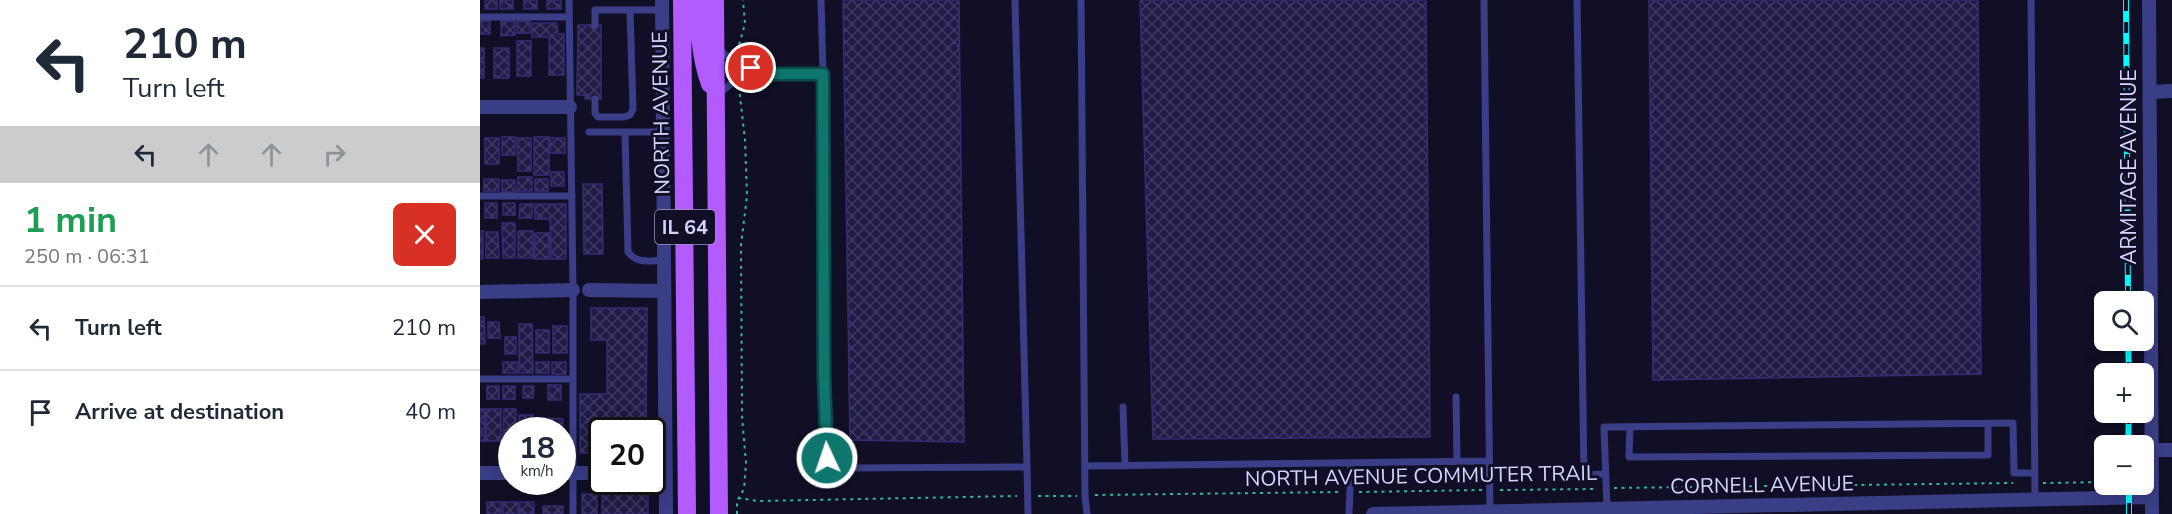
<!DOCTYPE html>
<html lang="en">
<head>
<meta charset="utf-8">
<style>
	body { margin:0; font-family:"Nunito Sans",sans-serif; background:#f6f6f7; color:#1f2937; height:100vh; display:flex; flex-direction:column; font-size:22px; white-space:nowrap }
	* { box-sizing:border-box; margin:0 }
	p { font-size:20px; color:#747a83 }
	.icon { flex:none; width:33px; height:33px; fill:none; stroke:currentColor; stroke-width:2; stroke-linecap:round; stroke-linejoin:round }
	.map { position:relative; flex:1; overflow:hidden }
	.sheet { display:flex; flex-direction:column; background:#fff; width:480px }
	.sheet>* { flex:none }
	.banner { background:#fff; color:#1f2937; overflow:hidden }
	.fabs { position:absolute; left:1614px; top:291px; display:grid; gap:12px }
	.fabs a { display:grid; place-items:center; width:60px; height:60px; border-radius:9px; background:#fff; box-shadow:0 3px 15px #0003; font-size:30px }
	.speed { position:absolute; left:18px; top:417px; display:flex; gap:12px; font-size:30px; font-weight:700; text-align:center }
	.speed>* { display:grid; place-content:center; width:78px; height:78px; border-radius:50%; background:#fff; box-shadow:0 3px 15px #0003; line-height:1 }
	.speed small { font-size:15px; font-weight:400 }
	.speed .limit { border:3px solid #111; border-radius:9px; background:#fff; color:#111 }
	.pin { position:absolute; display:grid; place-items:center; width:51px; height:51px; color:#fff; margin:-26px; border:3px solid #fff; border-radius:50%; box-shadow:0 2px 6px #0007 }
	.me { position:absolute; width:66px; margin:-33px; rotate:357deg; stroke-linejoin:round; filter:drop-shadow(0 0 4px #0008) }
	.turn { display:flex; align-items:center; gap:21px; height:126px; padding:0 24px; font-size:27px }
	.turn .icon { width:78px; height:78px; stroke-width:2.5 }
	.turn b { display:block; font-size:42px; line-height:51px }
	.lanes { display:flex; align-items:center; height:57px; padding:0 24px; background:#0003; justify-content:center; gap:30px; direction:ltr }
	.lanes .off { opacity:.35 }
	.round { display:grid; place-items:center; flex:none; width:63px; height:63px; border-radius:9px; background:#f6f6f7 }
	.head { display:flex; align-items:center; justify-content:space-between; height:102px; padding:0 24px }
	h1 { font-size:36px; font-weight:700; line-height:45px; color:#1e9e55 }
	ul { padding:0; list-style:none }
	li { display:flex; align-items:center; gap:18px; height:84px; padding:0 24px; border-top:2px solid #e0e1e3 }
	li div { flex:1 }
	li b { display:block; font-size:22px }
	li em { font-style:normal }
	main { display:flex; flex:1; min-height:0 }
	.map>svg:first-child { display:block }
	.building { fill:url(#building-cross-hatch); stroke:#342d74; stroke-width:1.5 }
	.lines { fill:none; stroke-linecap:round; stroke-linejoin:round }
	.path { stroke:#2eb9a4; stroke-width:2; stroke-dasharray:3 4.5; stroke-linecap:butt }
	.lane { stroke:#3a3e86; stroke-width:7 }
	.street { stroke:#3a3e86; stroke-width:14 }
	.primary { stroke:#b25bff; stroke-width:18 }
	.rail-casing { stroke:#00fdff; stroke-width:6 }
	.rail { stroke:#110f26; stroke-width:4; stroke-dasharray:11; stroke-linecap:butt }
	.route-casing { stroke:#0a4d48; stroke-width:15 }
	.route { stroke:#0f766e; stroke-width:10 }
	.labels { text-anchor:middle; stroke-width:6; stroke-linejoin:round; paint-order:stroke }
	.shield { fill:#110f26; stroke:#9a99be; stroke-width:1.5 }
	.shield-label { font-size:20px; font-weight:bold; fill:#d5d4ff }
	.street-label { font-size:21px; fill:#d5d4ff; stroke:#110f26 }
</style>
</head>
<body>
<main>
<section class="sheet">
<div class="banner">
<div class="turn"><svg class="icon" aria-label="left" viewBox="0 0 24 24"><path d="M17 20v-9H6M10 6l-5 5 5 5"/></svg><div><b>210 m</b>Turn left</div></div>
<div class="lanes"><svg class="icon" aria-label="left" viewBox="0 0 24 24"><path d="M17 20v-9H6M10 6l-5 5 5 5"/></svg><svg class="icon off" aria-label="ahead" viewBox="0 0 24 24"><path d="M12 20V5M6 11l6-6 6 6"/></svg><svg class="icon off" aria-label="ahead" viewBox="0 0 24 24"><path d="M12 20V5M6 11l6-6 6 6"/></svg><svg class="icon off" aria-label="right" viewBox="0 0 24 24"><path d="M7 20v-9h11M14 6l5 5-5 5"/></svg></div>
</div>
<div class="head"><div><h1>1 min</h1><p>250 m · 06:31</p></div><a class="round" style="background:#d93025;color:#fff"><svg class="icon" aria-label="close" viewBox="0 0 24 24"><path d="M6 6l12 12M18 6L6 18"/></svg></a></div>
<ul>
<li><svg class="icon" aria-label="left" viewBox="0 0 24 24"><path d="M17 20v-9H6M10 6l-5 5 5 5"/></svg><div><b>Turn left</b></div><em>210 m</em></li>
<li><svg class="icon" aria-label="arrive" viewBox="0 0 24 24"><path d="M6 21V4h12l-3 4 3 4H6"/></svg><div><b>Arrive at destination</b></div><em>40 m</em></li>
</ul>
</section>
<div class="map">
<svg width="1692" height="514" viewBox="0 0 1692 514">
	<defs>
		<pattern id="building-cross-hatch" width="8" height="8" patternUnits="userSpaceOnUse" patternTransform="scale(1.5)"><rect width="8" height="8" fill="#201b47"/><path d="M0 0l8 8M0 8l8-8" fill="none" stroke="#403b63"/></pattern>
	</defs>
	<rect width="100%" height="100%" fill="#110f26"/>
	<path class="building" d="M5 0H17V9H5Z
		M20 0H33V9H20Z
		M44 0H57V9H44Z
		M67 0H81V9H67Z
		M363 0H479L484 442 370 440Z
		M660 0H946L950 437 673 439Z
		M1169 0H1498L1501 374 1173 380Z
		M0 21H10V34H0Z
		M21 21H35V35L21 36Z
		M37 21H50V33H37Z
		M52 23H77L78 34H84V75H69V37H52Z
		M98 25H121V99H105V95H97Z
		M37 41H51V76H37Z
		M0 48H4V78H0Z
		M14 48H29V78H14Z
		M22 137H35V155H22Z
		M54 137H69V175H54Z
		M5 138H19V164H5Z
		M37 138H51V171H38Z
		M70 138H85V153H70Z
		M71 172H84V186H71Z
		M38 177H52V191H37Z
		M4 179H19V191H4Z
		M55 179H68V191H55Z
		M22 180H35V192H22Z
		M103 184H122L123 254H104Z
		M5 203H17V218H5Z
		M23 203H35V215H23Z
		M40 204H52V218H39Z
		M54 204H86V259H71L70 219H55Z
		M22 223H35V258H23Z
		M0 231H3V259H0Z
		M38 231H53V258H38Z
		M6 232H18L19 258H6Z
		M55 233H69V259H54Z
		M111 308H167L166 430H122V453H100V394H127V340H111Z
		M0 317H4L5 344H0Z
		M8 322H19L20 338H8Z
		M39 324H52L53 373H39Z
		M73 326H87V353H73Z
		M56 330H69V353H56Z
		M25 337H36V354H25Z
		M23 362H37V373H23Z
		M56 362H69V373H56Z
		M72 362H86V374H72Z
		M68 385H81V400H68Z
		M7 386H19V399H7Z
		M23 386H35V399H23Z
		M43 386H54L53 398H43Z
		M0 409H5V441H0Z
		M6 409H21V441H6Z
		M24 409H36V430H32V439H23Z
		M39 415H53V430H39Z
		M64 418 83 419 82 430H64Z
		M122 490H168V514H122Z
		M102 494H117V514H102Z
		M7 502H21V514H7Z
		M23 502H38V514H23Z
		M40 502H54V514H39Z
		M63 506H83V514H63Z"/>
	<g class="lines">
		<path class="path" d="M259 52V45L265 24 263 0
			M1563 483 1624 482
			M1134 488 1533 483
			M1020 490 1116 489
			M879 492 1002 490
			M615 495 861 492
			M558 496H597
			M258 498 278 501 537 496
			M257 514V501L264 489 266 463 262 417 261 245 267 196 265 140 259 88"/>
		<path class="lane" d="M89 0 93 290V514
			M341 0 343 74
			M535 0 547 467
			M601 0 605 496 607 514
			M1004 0 1010 512
			M1097 0 1104 475 1125 474
			M1551 0 1555 500
			M0 17H89
			M115 25V10H182
			M283 74H343L344 376 347 458 353 464 363 468 547 467 548 514
			M240 93 254 81 283 74 245 55 240 49
			M115 99V113L118 117H144L150 115 153 109 150 10
			M109 132H183
			M145 132 148 252C157 264 169 261 183 260
			M0 196H92
			M0 379H93
			M976 397 977 461
			M643 407 645 466
			M1150 427 1149 457 1508 455V423
			M605 466 1009 461
			M1127 509 1124 427 1533 423 1534 473H1555
			M869 514 871 463"/>
		<path class="street" d="M182 0 186 514
			M1669 0 1672 514
			M1670 92 1692 91
			M0 107H90
			M109 290 184 291
			M0 292 93 290
			M1671 450H1692
			M0 473H32
			M82 473H122
			M893 514 1672 497"/>
		<path class="primary" d="M202 0 207 514
			M219 0C219 29 220 56 230 84
			M235 0 239 514"/>
		<defs>
			<path id="rail" d="M1646 0 1648 302
				M1648 340 1649 374
				M1648 446 1649 412
				M1649 514V484"/>
		</defs>
		<use href="#rail" class="rail-casing"/>
		<use href="#rail" class="rail"/>
	</g>
	<g class="lines">
		<defs>
			<path id="route" d="M271 68 283 74H343L344 376 347 458"/>
		</defs>
		<use href="#route" class="route-casing"/>
		<use href="#route" class="route"/>
	</g>
	<g class="labels">
		<rect class="shield" x="175" y="210" width="60" height="34" rx="4.5"/>
		<g class="shield-label">
			<text x="205" y="234">IL 64</text>
		</g>
		<g class="street-label">
			<text transform="translate(181 113) rotate(-91)" y="7">NORTH AVENUE</text>
			<text transform="translate(1649 167) rotate(-90)" y="7">ARMITAGE AVENUE</text>
			<text transform="translate(941 476) rotate(-1)" y="7">NORTH AVENUE COMMUTER TRAIL</text>
			<text transform="translate(1282 485) rotate(-1)" y="7">CORNELL AVENUE</text>
		</g>
	</g>
</svg>
<div class="fabs">
<a><svg class="icon" aria-label="search" viewBox="0 0 24 24"><circle cx="10" cy="10" r="6"/><path d="M15 15l6 6"/></svg></a>
<a>+</a>
<a>−</a>
</div>
<div class="speed"><div>18<small>km/h</small></div><div class="limit">20</div></div>
<div class="pin" style="left:271px;top:68px;background:#d93025"><svg class="icon" aria-label="arrive" viewBox="0 0 24 24"><path d="M6 21V4h12l-3 4 3 4H6"/></svg></div>
<svg class="me" style="left:347px;top:458px" viewBox="-20 -20 40 40"><circle r="17" fill="#0f766e" stroke="#fff" stroke-width="3"/><path d="M0-11L8 9 0 5-8 9z" fill="#fff"/></svg>
</div>
</main>
</body>
</html>
